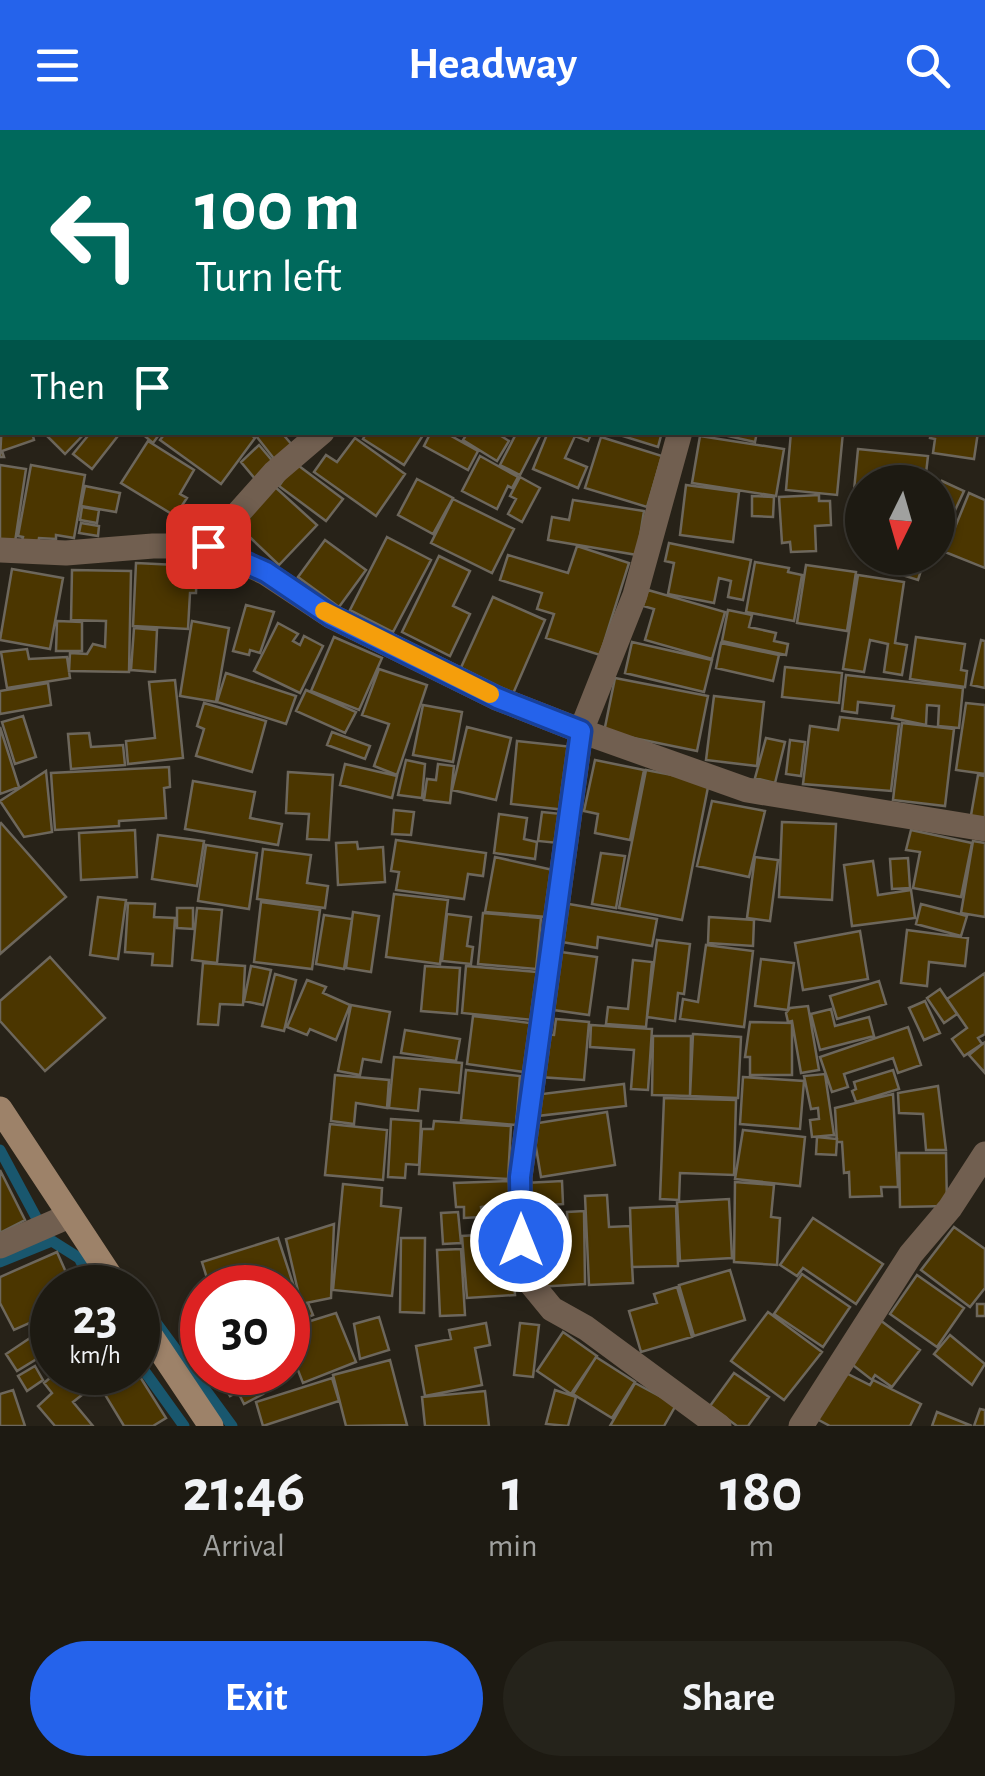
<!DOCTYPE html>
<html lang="en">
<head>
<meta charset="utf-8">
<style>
	body { margin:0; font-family:"Alegreya Sans",sans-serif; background:#25231b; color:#f1f3f6; height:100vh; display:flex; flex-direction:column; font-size:38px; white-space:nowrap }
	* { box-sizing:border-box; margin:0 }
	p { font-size:32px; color:#a0a19f }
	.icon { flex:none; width:55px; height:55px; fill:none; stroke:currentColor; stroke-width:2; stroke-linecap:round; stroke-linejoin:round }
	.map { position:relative; height:1296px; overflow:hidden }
	.details { display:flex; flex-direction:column; background:#1d1a12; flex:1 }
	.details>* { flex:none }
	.guide { position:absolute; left:0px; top:0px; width:985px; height:305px; box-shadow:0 2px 8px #0004,0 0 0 2px #3b3832; background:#00695c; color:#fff; overflow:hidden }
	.needle { width:65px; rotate:185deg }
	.fabs { position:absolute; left:845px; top:335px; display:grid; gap:20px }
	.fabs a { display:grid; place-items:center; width:110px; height:110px; border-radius:50%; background:#1d1a12; box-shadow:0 2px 8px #0004,0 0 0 2px #3b3832; font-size:50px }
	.speed { position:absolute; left:30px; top:1135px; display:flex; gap:20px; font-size:50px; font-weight:700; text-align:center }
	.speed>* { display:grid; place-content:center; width:130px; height:130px; border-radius:50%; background:#1d1a12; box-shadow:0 2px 8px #0004,0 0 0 2px #3b3832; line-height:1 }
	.speed small { font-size:25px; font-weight:400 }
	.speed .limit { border:15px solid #d22; background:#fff; color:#111 }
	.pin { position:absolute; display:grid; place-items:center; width:85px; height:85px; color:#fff; margin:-42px; border-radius:20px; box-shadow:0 5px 15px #0006 }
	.me { position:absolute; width:110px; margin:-55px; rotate:0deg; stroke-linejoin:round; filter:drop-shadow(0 0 8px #0008) }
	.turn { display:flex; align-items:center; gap:35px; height:210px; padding:0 30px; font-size:45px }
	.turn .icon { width:130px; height:130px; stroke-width:2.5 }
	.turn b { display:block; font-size:70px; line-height:85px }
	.then { display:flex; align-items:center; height:95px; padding:0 30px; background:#0003; gap:20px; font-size:38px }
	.eta { display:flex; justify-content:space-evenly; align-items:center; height:170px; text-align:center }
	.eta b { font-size:60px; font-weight:700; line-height:70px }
	.button { display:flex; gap:20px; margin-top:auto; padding:20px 30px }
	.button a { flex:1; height:115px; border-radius:60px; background:#2563eb; color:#fff; font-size:40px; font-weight:700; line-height:115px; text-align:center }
	.button a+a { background:#25231b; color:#f1f3f6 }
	header { display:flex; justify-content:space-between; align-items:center; height:130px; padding:0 30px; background:#2563eb; color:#fff; font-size:45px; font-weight:700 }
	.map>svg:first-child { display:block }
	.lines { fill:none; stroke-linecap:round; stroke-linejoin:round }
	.stream { stroke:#19576e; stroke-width:11 }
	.building { fill:#4b3600; stroke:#6d675c; stroke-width:2.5 }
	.street { stroke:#715f50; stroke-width:25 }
	.secondary { stroke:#9d8269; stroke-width:25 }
	.route-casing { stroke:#184099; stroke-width:25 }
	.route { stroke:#2563eb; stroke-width:18 }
	.slow { stroke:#f59e0b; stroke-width:18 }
</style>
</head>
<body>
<header><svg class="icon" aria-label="menu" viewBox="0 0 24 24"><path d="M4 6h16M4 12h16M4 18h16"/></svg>Headway<svg class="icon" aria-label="search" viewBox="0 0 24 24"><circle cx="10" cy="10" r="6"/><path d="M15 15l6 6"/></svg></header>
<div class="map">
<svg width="985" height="1296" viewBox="0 0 985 1296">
	<rect width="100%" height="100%" fill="#272218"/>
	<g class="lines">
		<path class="stream" d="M435 2 439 0
			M0 239 2 237
			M0 1020 36 1087
			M0 1132 52 1111 79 1128 95 1158
			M138 1168 232 1296
			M138 1232 184 1296"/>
	</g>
	<path class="building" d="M73 0H118L123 2H72Z
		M285 0H353L354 2H285Z
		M666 0H733L666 2Z
		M961 0H985V48L982 49V2H954Z
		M0 156H2V229H0Z
		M2 293V302H32L34 310 2 321 4 327H0Z
		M43 302H86L65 324Z
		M91 302H121L92 339 73 324Z
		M140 302H161L153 313Z
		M166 302H248L255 308 221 354 160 310Z
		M253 302H281L293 316 275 330Z
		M367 302H425L404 335 363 309Z
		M431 302H444L478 321 468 340 424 316Z
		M468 302H495L509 311 497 331 463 310Z
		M517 302H542L520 345 500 335Z
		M548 302H592L588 311 575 306 565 328 587 337 578 358 533 339Z
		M610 302H662L658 317Z
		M710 302H757L755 312Z
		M791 302H843L837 365 786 360Z
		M931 302H978L974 329 933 323 935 309 930 308Z
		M700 306 784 319 776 366 692 353Z
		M601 307 662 326 647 377 585 358Z
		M355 308 405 344 376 386 314 342 326 325 337 332Z
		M148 311 194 340 180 364 187 368 175 386 121 353Z
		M259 315 275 334 256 350 241 332Z
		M858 319 928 326 925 352H862V372L853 371Z
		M480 326 518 347 512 358 508 356 497 379 462 361Z
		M295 333 343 369 326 391 279 356Z
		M0 335 26 339 15 412 0 410Z
		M31 335 85 345 74 408 56 405V409L39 408 38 414 22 411 23 407 18 406Z
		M520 347 540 358 522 392 508 384 516 369 510 366Z
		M417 349 453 368 433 404 398 385Z
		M942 351 964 361 943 406 938 404V362Z
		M686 355 739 362 733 412 680 405Z
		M85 356 120 363 116 382 81 376Z
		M274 356 317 395 279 435 237 395Z
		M969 363 985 370V438L945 422Z
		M819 365V371H830L831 395 815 396 816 421 791 422 790 412 782 413 779 367Z
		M752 366 774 367 773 387 752 386Z
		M453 369 514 399 492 443 431 413Z
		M573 370 644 381 637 425 548 410 552 387 569 390Z
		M82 377 99 380 97 393 80 390Z
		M81 393 99 396 98 406 79 403Z
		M387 407 431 430 393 502 350 480Z
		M325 410 366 440 339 477 298 447Z
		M669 413 751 430 743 470 728 467 731 451 719 448 714 473 668 464 674 433 665 431Z
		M577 416 629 433 600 525 546 508 554 484 537 479 542 463 500 450 508 425 568 443Z
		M439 426 470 441 453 476 470 484 450 526 402 502Z
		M890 428H925L918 450 886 440Z
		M755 432 789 438 788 442 802 445 794 491 746 482Z
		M136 433 197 436 196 463H190L188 499 133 496Z
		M806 435 856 442 847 501 797 493Z
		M12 439 63 448 50 519 0 510Z
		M72 440 131 441 129 542 69 541 70 523 87 524 93 514 105 517 106 491 71 490Z
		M858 445 904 452 895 513 907 515 902 545 884 542 888 514 870 510 864 542 843 539Z
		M648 460 725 482 712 529 645 510 654 479 643 476Z
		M493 467 545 490 512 566 459 542Z
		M246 475 274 482 260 523 250 520 249 525 233 521Z
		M728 480 752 485 749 497 776 503 774 511 788 514 786 525 722 511Z
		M57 491 82 492V521H56Z
		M192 491 229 498 216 572 180 566Z
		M278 493 298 504 293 511 300 515 304 506 323 516 300 563 254 541Z
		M134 498 157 500 155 542 131 540Z
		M334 507 382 528 359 580 311 561Z
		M916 507 965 514 961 540 967 541 965 557 910 549Z
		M981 510 985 511V558L971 555Z
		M632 512 712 530 704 562 625 543Z
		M721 513 779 525 773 551 716 538Z
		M27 519 29 529 67 527 70 548 7 558 1 522Z
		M785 537 842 543 839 573 782 567Z
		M379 539 427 555 397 645 374 636 389 594 362 585Z
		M226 543 296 566 286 594 217 572Z
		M846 545 963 558 959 598 938 596 939 576 927 575 926 595 892 588 894 576 858 572 857 583 842 581Z
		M615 548 708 566 697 621 604 602Z
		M175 550 183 628 128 634 126 611 155 608 149 552Z
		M48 553 51 575 0 584V561Z
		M306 560 356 582 345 603 296 581Z
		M714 566 764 572 757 636 706 630Z
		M204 573 266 591 252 642 196 626 204 599 197 596Z
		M966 573 985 575V644L956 640Z
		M423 575 462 582 453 632 413 625Z
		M23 586 36 627 15 634 2 592Z
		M840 587 899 594 891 661 803 654 810 596 838 600Z
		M902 593 954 599 945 676 893 670Z
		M0 597 19 657 0 664Z
		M467 597 511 608 496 670 452 660Z
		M332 602 370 616 365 629 327 615Z
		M89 603 91 617 123 615 125 635 71 639 68 604Z
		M766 608 785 612 775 653 755 648Z
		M790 610 805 612 801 646 786 644Z
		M517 611 573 617 566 680 511 674Z
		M406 630 425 634 422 668 398 665Z
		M595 630 644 640 630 710 595 703 598 684 584 681Z
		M345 634 397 646 392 668 340 655Z
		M438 634 454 636 450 673 424 670 427 649 436 650Z
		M169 637 170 657 164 658 166 688 119 691V696L55 700 51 643Z
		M646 640 709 652 682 790 619 778Z
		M46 641 52 702 24 707 0 671Z
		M288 642 333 645 329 710 307 709 309 684 286 683Z
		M978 645 985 646V694L970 691Z
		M193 651 255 662 250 688 282 694 278 715 185 699Z
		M712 671 765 681 749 747 697 736Z
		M394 680 414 682 411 705 392 704Z
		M542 682 562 684 558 713 538 711Z
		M499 684 527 688 524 709 537 712 535 729 494 723Z
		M782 692 836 694 832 770 779 767Z
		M1 693 66 767 0 824V694Z
		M135 700 137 747 81 750 79 703Z
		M911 700 972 713 961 767 913 758 920 722 906 720Z
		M158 705 204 711 197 756 152 749Z
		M396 710 486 723 483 746 468 744 464 769 396 760 399 742 391 741Z
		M973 711 985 713V787L961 783Z
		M357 712 358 719 383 717 385 752 338 755 336 713Z
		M206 715 257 723 249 779 198 771Z
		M263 719 311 725 307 753 328 756 325 778 257 769Z
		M601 723 625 726 616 778 592 774Z
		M495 727 553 740 547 787 485 782Z
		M755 727 778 730 770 791 747 788Z
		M908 728 910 758 892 759 890 729Z
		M873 731 878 765 911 760 915 788 852 796 844 735Z
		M394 764 448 770 440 834 386 827Z
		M98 767 126 770 118 829 90 825Z
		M261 772 320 780 312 839 254 832Z
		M128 773 155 774 154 787 175 788 172 836 152 835 153 824 125 822Z
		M563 773 657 789 652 816 598 807 597 818 556 811Z
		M921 774 967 786 961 806 916 794Z
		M177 778H193V799L177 798Z
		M197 778 222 780 217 833 192 830Z
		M353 782 379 786 371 842 346 838Z
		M483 783 541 788 536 839 478 834Z
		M447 784 471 787 467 816 473 817 471 834 442 831Z
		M324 785 352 789 344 839 316 834Z
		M709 787 754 790 753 816 708 813Z
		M907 800 968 808 965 836 929 832 927 856 901 853Z
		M860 801 868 849 803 860 795 813Z
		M657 810 690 814 684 864 678 863 675 891 647 887Z
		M706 815 753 821 744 897 680 889 683 869 698 872Z
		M554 821 597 827 589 885 546 879Z
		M50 827 105 888 45 941 0 891V871Z
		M761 829 794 833 788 880 755 876Z
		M633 830 652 832 646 897 606 894 608 877 628 879Z
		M203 833 245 836 243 875 220 874 218 895 198 894Z
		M251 836 271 840 263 875 244 871Z
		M425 836 460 838 457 884 421 881Z
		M466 836 537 842 533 890 462 883Z
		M985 843V904L978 908 982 914 964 926 952 909 967 898 947 869Z
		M275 844 296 850 284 901 262 896Z
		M307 850 326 857 323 863 350 875 336 910 310 899 307 905 287 897Z
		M879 851 886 874 837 889 830 866Z
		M940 859 957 884 944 893 927 868Z
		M925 871 940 903 924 910 909 878Z
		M351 875 390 882 381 932 363 929 360 945 338 941Z
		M808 876 819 940 801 943 792 891 788 892 786 883 790 878Z
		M831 879 835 896 869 887 874 906 820 920 811 884Z
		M473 886 530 893 524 942 467 934Z
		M556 889 589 892 584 950 539 947 542 904 554 905Z
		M750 892 792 893V945H750V927H745Z
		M591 895 652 899 648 960 631 959 634 920 590 917Z
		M908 897 921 935 898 943 893 928 844 944 848 957 832 962 820 927Z
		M405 900 460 909 456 931 401 923Z
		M693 904 741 907 738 968 690 966Z
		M653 906H691L690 966 652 965Z
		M985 912V943L969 925Z
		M394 927 462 933 459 963 420 959 418 981 389 978Z
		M466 940 520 946 516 995 461 990Z
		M893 940 899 959 856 972 852 961 856 959 854 952Z
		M825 944 834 1005 812 1007 810 990 819 989 818 978 811 979 804 946Z
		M335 945 389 950 387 978 356 973 354 994 331 991Z
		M743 947 804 951 800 999 740 994Z
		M624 954 626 976 537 986 534 965Z
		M938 956 946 1020H926L923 984 899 983 898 963Z
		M893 964 898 1057H881L882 1066 850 1067 849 1042 844 1043 842 1012H837L835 978Z
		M664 968 736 970 734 1045 680 1043 679 1070 660 1069Z
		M607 982 615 1035 541 1047 532 994Z
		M391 989 421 991 419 1035 406 1034 405 1048 388 1047Z
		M434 991 511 996 508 1049 419 1044 422 999H433Z
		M330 994 387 1000 383 1050 325 1045Z
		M743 1000 805 1007 800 1056 735 1049Z
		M817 1007 837 1009 836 1025 816 1024Z
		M899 1023H946L947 1076 900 1077Z
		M0 1040 25 1090 0 1103Z
		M509 1051 512 1100 490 1101 488 1076 481 1077 482 1087 464 1088V1077H456L454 1053Z
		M562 1051 563 1074 549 1075 550 1100 568 1099 567 1082 584 1081 585 1154 537 1157 534 1107H527L525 1053Z
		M735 1052 774 1055 771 1087 780 1088 777 1135 734 1132Z
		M343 1054 382 1058 381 1076 401 1078 392 1166 333 1160Z
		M607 1065 609 1097 630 1096 633 1153 589 1155 585 1066Z
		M729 1069 732 1128 680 1131 677 1072Z
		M676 1076 678 1136 632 1137 630 1078Z
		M458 1082 461 1113 443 1114 441 1083Z
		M813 1088 883 1134 856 1174 803 1138 797 1146 780 1135Z
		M334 1094 331 1168 301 1174 286 1109Z
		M954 1097 985 1119V1158L970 1177 921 1140Z
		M510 1103 515 1165 467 1168 462 1106Z
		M278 1108 299 1172 288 1176V1158H210L202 1132Z
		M401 1108H425L424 1183 400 1182Z
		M461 1119 465 1185 440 1186 437 1120Z
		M57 1122 73 1158H52V1183L14 1200 0 1173V1147Z
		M730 1140 745 1190 694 1206 679 1155Z
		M802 1144 850 1177 823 1217 774 1184Z
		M917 1145 964 1178 937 1217 890 1184Z
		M677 1157 692 1207 641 1222 629 1181 657 1173 654 1164Z
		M308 1173 313 1185 288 1195V1181Z
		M977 1174H985V1186H977Z
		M768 1182 822 1222 784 1270 731 1231Z
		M336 1183 356 1232 303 1253 288 1215V1198Z
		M379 1187 389 1220 360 1229 354 1194Z
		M880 1190 920 1220 892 1257 875 1245 872 1250 849 1232Z
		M52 1191V1221L40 1198Z
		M486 1193 490 1215 475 1218 482 1255 425 1266 416 1216 451 1209 449 1200Z
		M520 1193 539 1195 533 1247 514 1245Z
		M563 1202 597 1226 571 1264 537 1241Z
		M36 1204 48 1222 17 1241 6 1224Z
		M950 1205 985 1234 972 1255 934 1224Z
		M596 1227 635 1252 612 1288 573 1264Z
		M390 1230 407 1295 346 1296 333 1245Z
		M35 1236 43 1250 27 1261 18 1246Z
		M840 1240 870 1255 873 1250 921 1274 910 1296H830L815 1288Z
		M57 1242H126L127 1244 104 1263 96 1254 73 1272 93 1296H55L38 1276 52 1263 44 1253Z
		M137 1242 166 1288 153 1296H124L104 1263Z
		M217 1242H277L258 1254 263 1264 244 1274 238 1262 230 1266Z
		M734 1243 769 1267 748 1296H737L710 1276Z
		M332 1248 339 1271 263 1296 256 1272Z
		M635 1253 676 1275 664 1296H610Z
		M13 1260 25 1296H0V1264Z
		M555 1260 576 1267 568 1296 546 1294Z
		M485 1261 489 1296H425L422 1267Z
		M980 1279 985 1280V1296H974Z
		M937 1282 972 1296H932Z"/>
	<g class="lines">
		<path class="street" d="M355 0 356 2
			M542 2 543 0
			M754 2 755 0
			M680 302 635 465 581 601 520 1047 521 1111 529 1151 552 1179 586 1198 719 1296
			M209 416 274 343 322 302
			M0 420 66 423 153 416H209L266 443 331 486 497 568 581 601 747 660 985 699
			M0 1116 69 1086
			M801 1296 911 1124 950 1078 985 1024"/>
		<path class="secondary" d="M486 2 490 0
			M0 271 2 270
			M0 979 118 1158
			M138 1187 211 1296"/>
	</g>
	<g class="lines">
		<defs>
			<path id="route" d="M208 416 266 442 331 486 497 568 581 601 520 1047 521 1111"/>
		</defs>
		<use href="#route" class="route-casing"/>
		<use href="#route" class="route"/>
		<path class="slow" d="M324 481 490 564"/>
	</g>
</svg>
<div class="fabs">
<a><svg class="needle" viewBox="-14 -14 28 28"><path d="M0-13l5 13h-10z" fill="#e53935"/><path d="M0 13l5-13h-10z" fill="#a0a19f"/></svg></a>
</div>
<div class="speed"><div>23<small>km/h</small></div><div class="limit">30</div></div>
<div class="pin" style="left:208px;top:416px;background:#d93025"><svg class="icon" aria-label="arrive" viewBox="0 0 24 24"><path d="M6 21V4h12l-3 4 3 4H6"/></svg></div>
<svg class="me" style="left:521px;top:1111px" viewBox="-20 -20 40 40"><circle r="17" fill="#2563eb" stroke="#fff" stroke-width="3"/><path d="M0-11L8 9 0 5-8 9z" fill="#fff"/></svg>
<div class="guide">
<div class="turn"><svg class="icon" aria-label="left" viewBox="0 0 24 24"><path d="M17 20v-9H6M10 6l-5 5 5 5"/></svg><div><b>100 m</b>Turn left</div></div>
<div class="then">Then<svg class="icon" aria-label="arrive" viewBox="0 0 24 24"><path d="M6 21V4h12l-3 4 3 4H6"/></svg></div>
</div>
</div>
<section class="details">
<div class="eta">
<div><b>21:46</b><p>Arrival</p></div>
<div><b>1</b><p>min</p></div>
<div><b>180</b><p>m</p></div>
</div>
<div class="button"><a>Exit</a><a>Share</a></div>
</section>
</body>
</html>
